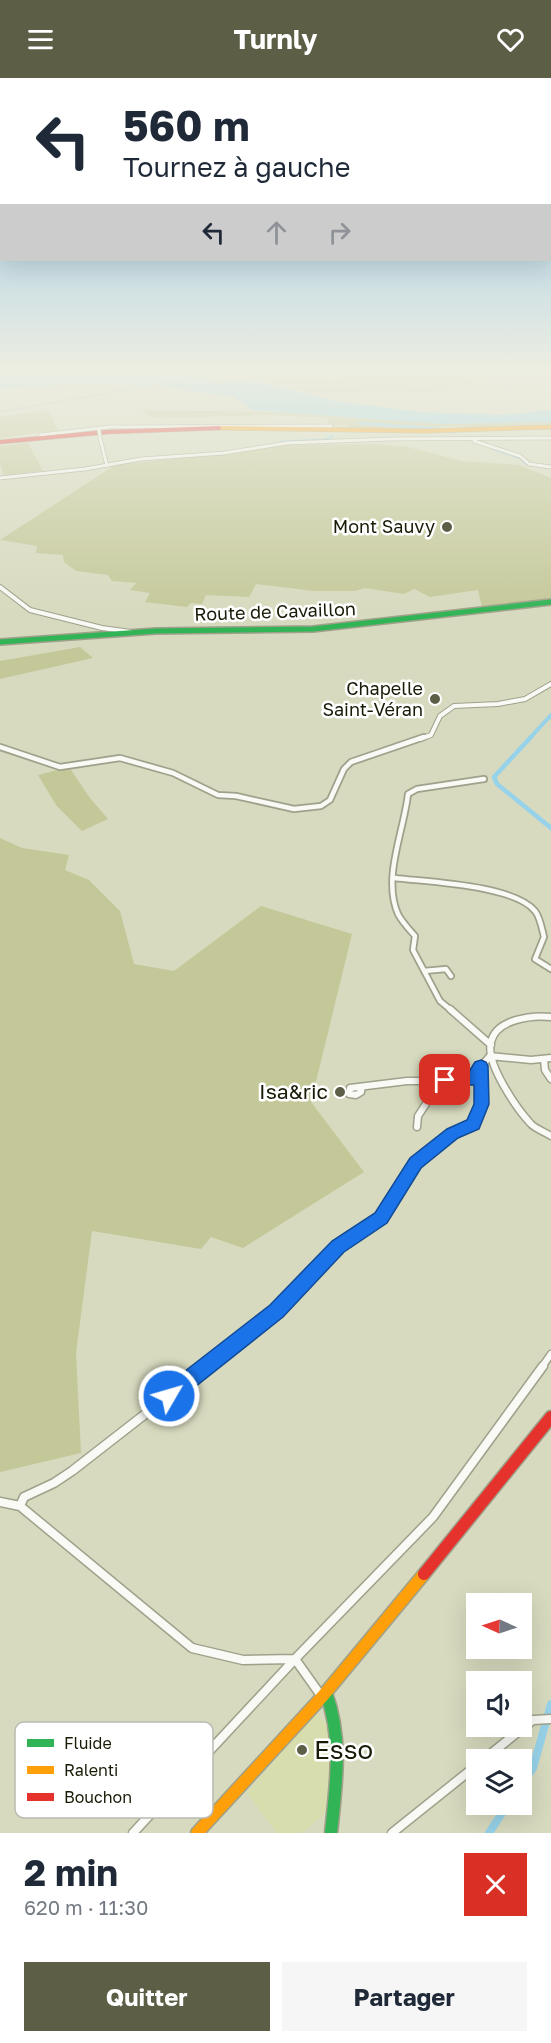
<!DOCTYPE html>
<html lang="fr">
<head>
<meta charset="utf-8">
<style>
	body { margin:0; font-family:"Golos Text",sans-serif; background:#f6f6f7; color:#1f2937; height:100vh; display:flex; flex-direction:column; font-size:22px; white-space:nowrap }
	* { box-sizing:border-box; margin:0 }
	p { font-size:20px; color:#747a83 }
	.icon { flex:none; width:33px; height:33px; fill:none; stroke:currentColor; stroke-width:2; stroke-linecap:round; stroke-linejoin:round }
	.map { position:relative; height:1755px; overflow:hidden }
	.drawer { display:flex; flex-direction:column; background:#fff; flex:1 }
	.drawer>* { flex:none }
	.guide { position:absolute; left:0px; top:0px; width:552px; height:183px; box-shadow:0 6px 24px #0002; background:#fff; color:#1f2937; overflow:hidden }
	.needle { width:39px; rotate:273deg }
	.fabs { position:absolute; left:466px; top:1515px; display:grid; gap:12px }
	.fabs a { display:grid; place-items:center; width:66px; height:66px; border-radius:0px; background:#fff; box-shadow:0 6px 24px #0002; font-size:30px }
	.pin { position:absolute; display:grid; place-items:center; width:51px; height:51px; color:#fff; margin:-26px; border-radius:12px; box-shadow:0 3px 9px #0006 }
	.me { position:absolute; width:66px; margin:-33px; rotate:52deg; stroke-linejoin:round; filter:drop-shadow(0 0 4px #0008) }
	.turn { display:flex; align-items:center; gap:21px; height:126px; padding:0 24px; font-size:27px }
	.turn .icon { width:78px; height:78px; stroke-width:2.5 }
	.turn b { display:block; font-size:42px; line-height:51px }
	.lanes { display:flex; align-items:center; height:57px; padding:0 24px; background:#0003; justify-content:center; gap:30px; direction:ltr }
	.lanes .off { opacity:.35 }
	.round { display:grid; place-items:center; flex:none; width:63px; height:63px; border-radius:0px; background:#f6f6f7 }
	.overview { display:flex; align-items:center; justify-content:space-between; height:102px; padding:0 24px }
	h1 { font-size:36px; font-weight:700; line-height:45px }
	.primary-button { display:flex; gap:12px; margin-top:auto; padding:12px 24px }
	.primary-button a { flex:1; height:69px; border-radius:0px; background:#5c5e46; color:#fff; font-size:24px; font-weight:700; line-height:69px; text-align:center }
	.primary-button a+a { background:#f6f6f7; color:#1f2937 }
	header { display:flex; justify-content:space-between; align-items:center; height:78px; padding:0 24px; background:#5c5e46; color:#fff; font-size:27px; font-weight:700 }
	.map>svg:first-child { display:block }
	.built { fill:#d8ddae }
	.green { fill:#c4c898 }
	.water { fill:#96d2e9 }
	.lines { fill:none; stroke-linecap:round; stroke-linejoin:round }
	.canal-far3 { stroke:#96d2e9; stroke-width:3 }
	.canal-far2 { stroke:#96d2e9; stroke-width:4 }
	.canal-far1 { stroke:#96d2e9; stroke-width:4.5 }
	.canal { stroke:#96d2e9; stroke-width:8 }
	.street-far4-casing { stroke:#9fa18b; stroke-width:4.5 }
	.street-far3-casing { stroke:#9fa18b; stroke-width:6 }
	.street-far2-casing { stroke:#9fa18b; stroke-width:8 }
	.street-far1-casing { stroke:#9fa18b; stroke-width:9 }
	.street-casing { stroke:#9fa18b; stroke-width:11 }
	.fast-far1-casing { stroke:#9fa18b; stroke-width:8 }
	.fast-casing { stroke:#9fa18b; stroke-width:15 }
	.slow-far1-casing { stroke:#9fa18b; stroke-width:5 }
	.slow-casing { stroke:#9fa18b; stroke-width:15 }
	.jam-far1-casing { stroke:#9fa18b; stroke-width:5 }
	.jam-casing { stroke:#9fa18b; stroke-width:15 }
	.street-far4 { stroke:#f9f9f5; stroke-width:3 }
	.street-far3 { stroke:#f9f9f5; stroke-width:4 }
	.street-far2 { stroke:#f9f9f5; stroke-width:4.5 }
	.street-far1 { stroke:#f9f9f5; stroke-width:6 }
	.street { stroke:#f9f9f5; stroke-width:8 }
	.fast-far1 { stroke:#30b455; stroke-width:5 }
	.fast { stroke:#30b455; stroke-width:12 }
	.slow-far1 { stroke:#ff9f0a; stroke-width:4 }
	.slow { stroke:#ff9f0a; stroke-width:12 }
	.jam-far1 { stroke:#e5322d; stroke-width:4 }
	.jam { stroke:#e5322d; stroke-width:12 }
	.rail { stroke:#c5c6be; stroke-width:1.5 }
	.street-bridge-casing { stroke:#9fa18b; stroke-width:4.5; stroke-linecap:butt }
	.street-bridge { stroke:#f9f9f5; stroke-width:3 }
	.route { fill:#1a73e8; stroke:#114b97; stroke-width:1.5 }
	.poi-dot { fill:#5c5e46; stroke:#fff; stroke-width:2 }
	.labels { text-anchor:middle; stroke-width:5; stroke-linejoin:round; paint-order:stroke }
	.far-poi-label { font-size:18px; fill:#191b06; stroke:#fff; text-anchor:end }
	.far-street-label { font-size:18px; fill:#191b06; stroke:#fff }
	.poi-label { font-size:21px; fill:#191b06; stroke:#fff; text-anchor:end }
	.near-poi-label { font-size:26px; fill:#191b06; stroke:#fff; text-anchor:start }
	.key { fill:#fff; stroke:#babbb4; stroke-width:1.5 }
	.key-label { font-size:16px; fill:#191b06 }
</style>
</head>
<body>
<header><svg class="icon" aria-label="menu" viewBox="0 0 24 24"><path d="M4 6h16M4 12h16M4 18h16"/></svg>Turnly<svg class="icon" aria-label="heart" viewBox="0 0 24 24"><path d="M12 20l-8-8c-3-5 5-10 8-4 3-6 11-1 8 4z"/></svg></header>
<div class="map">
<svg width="551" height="1755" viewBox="0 0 551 1755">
	<rect width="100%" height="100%" fill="#d7dabe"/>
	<path class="built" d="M316 1634 331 1652 333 1666 325 1735 302 1755H277L247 1715Z"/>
	<path class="green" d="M264 293H505L452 304 388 311C443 311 496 293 551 293V298L485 303 450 312 421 314 314 315 278 308 349 307 380 311 347 306 333 307 338 298 271 297V299L337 300 332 307 271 306 253 299Z
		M140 332 275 334 443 346 551 344V347L496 350 439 348V351L352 350 345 347 328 348 329 340 277 337 164 340 151 339Z
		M48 333 58 352 0 360V339Z
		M28 365 43 393 4 397 0 386V368Z
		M371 366 403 368 462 383 519 387 551 400V521L482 529 478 512 430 519 414 511 404 516 365 510 355 513H314L256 506 249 519 206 517 202 526 191 525 187 529 145 524 150 515 130 512 136 505 112 503 108 497 76 493 64 484 63 477 36 475 37 468 0 462 115 387 194 379 272 367Z
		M80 569 93 580 0 601V583Z
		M69 689 90 720 108 741 82 753 56 727 38 697Z
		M0 760 22 770 69 777 65 792 89 802 120 833 134 886 174 893 261 828 352 856 311 1024 364 1094 243 1170 211 1159 201 1171 92 1153 76 1275 81 1375 0 1394Z"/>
	<path class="water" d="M131 293 190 296 216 305 234 302 258 304 341 324 421 334 503 337 551 332V344L443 346 252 332 234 319 158 308 81 305 0 311V299L68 295 104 296Z"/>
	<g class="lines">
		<path class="canal-far3" d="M360 345 441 351
			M281 364 325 362 332 358
			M494 371 521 380 525 385"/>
		<path class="canal-far2" d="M529 661 551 637"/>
		<path class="canal-far1" d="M531 659 494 699 497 706 551 750"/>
		<path class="canal" d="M522 1706 533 1690 551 1626
			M489 1755 508 1726"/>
		<defs>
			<path id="street-far4" d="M0 296 50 293
				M40 357 109 349 331 348
				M100 360 107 388
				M474 363 520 378 529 386 551 389
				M0 400 85 391 141 381 224 375 287 365 389 361 551 360"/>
			<path id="street-far3" d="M0 509 30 532 102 550 131 554
				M420 661 431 657 440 638 454 628 498 626 525 621 551 606"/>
			<path id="street-far2" d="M0 669 60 689 120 680 173 695 218 717 236 718 294 731 321 728 330 722 344 691 351 684 424 659
				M395 800C428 804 514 807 535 833 540 839 542 851 544 859L535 881 551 891
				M424 893 446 891 451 898
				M452 933 440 923 413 872 415 858C409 851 402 844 398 836 382 800 404 753 408 716L417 711 484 701"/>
			<path id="street-far1" d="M450 931 491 967
				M551 939C532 937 496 941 491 964 485 985 517 1031 531 1046 536 1051 545 1054 551 1058
				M490 978 531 982 551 980
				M544 981 545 992 551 1001
				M362 1009 361 1014 356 1017 349 1016 350 1010 407 1003H469L490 978
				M417 1049 418 1038 441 1003
				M205 1289 277 1233 338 1169 381 1140 415 1085 453 1055 473 1046 482 1026 481 988
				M542 1289 551 1276"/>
			<path id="street" d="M0 1424 20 1428 192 1570 243 1582 295 1581 322 1619
				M20 1428 24 1419 54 1405 72 1393 207 1288
				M483 1682 533 1642 551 1641
				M133 1755 295 1581 433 1439 543 1288
				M392 1755 477 1687"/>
			<path id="fast-far1" d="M0 564 156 553 313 551 551 524"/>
			<path id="fast" d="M326 1615C343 1661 336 1707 331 1755"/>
			<path id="slow-far1" d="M219 350 425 353 551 349"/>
			<path id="slow" d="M197 1755 322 1619 424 1496"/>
			<path id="jam-far1" d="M0 364 107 354 219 350"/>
			<path id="jam" d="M424 1496 551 1339"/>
		</defs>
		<use href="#street-far4" class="street-far4-casing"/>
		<use href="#street-far3" class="street-far3-casing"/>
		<use href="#street-far2" class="street-far2-casing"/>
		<use href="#street-far1" class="street-far1-casing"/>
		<use href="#street" class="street-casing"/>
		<use href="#fast-far1" class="fast-far1-casing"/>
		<use href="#fast" class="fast-casing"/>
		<use href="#slow-far1" class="slow-far1-casing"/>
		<use href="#slow" class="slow-casing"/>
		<use href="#jam-far1" class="jam-far1-casing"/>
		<use href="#jam" class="jam-casing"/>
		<use href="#street-far4" class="street-far4"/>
		<use href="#street-far3" class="street-far3"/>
		<use href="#street-far2" class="street-far2"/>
		<use href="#street-far1" class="street-far1"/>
		<use href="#street" class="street"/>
		<use href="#fast-far1" class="fast-far1"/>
		<use href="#fast" class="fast"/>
		<use href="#slow-far1" class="slow-far1"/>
		<use href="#slow" class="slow"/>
		<use href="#jam-far1" class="jam-far1"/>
		<use href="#jam" class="jam"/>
		<path class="rail" d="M0 334 235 293"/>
		<defs>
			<path id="street-bridge" d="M99 352 100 360"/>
		</defs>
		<use href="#street-bridge" class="street-bridge-casing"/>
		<use href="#street-bridge" class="street-bridge"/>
	</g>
	<linearGradient id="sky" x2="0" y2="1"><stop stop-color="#87c0e8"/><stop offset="0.54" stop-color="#edeee2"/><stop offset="1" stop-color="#edeee2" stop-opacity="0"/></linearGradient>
	<rect width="551" height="539" fill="url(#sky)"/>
	<path class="route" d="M481 982 486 984 488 988 489 1026 479 1051 458 1060 421 1090 387 1145 344 1174 283 1239 176 1324 169 1327 162 1324 159 1318 162 1311 270 1227 332 1163 375 1135 410 1080 447 1051 467 1042 474 1026V1007H440L437 1002 440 998 467 997 475 984Z"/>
	<g class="poi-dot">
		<circle cx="447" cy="449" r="6"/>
		<circle cx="435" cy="621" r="6"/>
		<circle cx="340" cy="1014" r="6"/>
		<circle cx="302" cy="1672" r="6"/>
	</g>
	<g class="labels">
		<g class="far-poi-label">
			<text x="435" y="455">Mont Sauvy</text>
			<text x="423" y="617">Chapelle<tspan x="423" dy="21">Saint-Véran</tspan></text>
		</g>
		<g class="far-street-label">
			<text transform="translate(275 534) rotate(-2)" y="6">Route de Cavaillon</text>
		</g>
		<g class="poi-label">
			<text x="328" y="1021">Isa&amp;ric</text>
		</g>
		<g class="near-poi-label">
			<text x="314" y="1681">Esso</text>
		</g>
	</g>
	<rect x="15" y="1644" width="198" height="96" rx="9" class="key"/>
	<rect x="27" y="1661" width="27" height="8" fill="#30b455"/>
	<rect x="27" y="1688" width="27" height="8" fill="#ff9f0a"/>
	<rect x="27" y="1715" width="27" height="8" fill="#e5322d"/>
	<g class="key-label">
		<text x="64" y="1671">Fluide</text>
		<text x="64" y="1698">Ralenti</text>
		<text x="64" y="1725">Bouchon</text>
	</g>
</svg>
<div class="fabs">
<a><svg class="needle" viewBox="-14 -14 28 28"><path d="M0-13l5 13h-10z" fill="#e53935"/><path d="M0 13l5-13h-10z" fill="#747a83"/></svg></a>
<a><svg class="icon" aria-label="sound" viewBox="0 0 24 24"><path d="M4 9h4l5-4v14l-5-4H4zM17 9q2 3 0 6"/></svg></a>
<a><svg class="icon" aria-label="layers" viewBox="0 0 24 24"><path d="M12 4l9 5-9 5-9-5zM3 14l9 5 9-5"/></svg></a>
</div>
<div class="pin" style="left:445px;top:1002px;background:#d93025"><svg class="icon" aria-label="arrive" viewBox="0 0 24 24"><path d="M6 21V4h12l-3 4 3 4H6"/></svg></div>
<svg class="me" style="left:169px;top:1318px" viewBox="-20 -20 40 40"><circle r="17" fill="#1a73e8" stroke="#fff" stroke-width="3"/><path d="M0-11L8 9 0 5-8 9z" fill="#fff"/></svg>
<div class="guide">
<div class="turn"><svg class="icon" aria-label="left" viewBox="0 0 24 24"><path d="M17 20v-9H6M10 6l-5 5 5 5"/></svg><div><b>560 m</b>Tournez à gauche</div></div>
<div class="lanes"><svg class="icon" aria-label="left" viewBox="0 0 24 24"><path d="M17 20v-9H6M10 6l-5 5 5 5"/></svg><svg class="icon off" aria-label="ahead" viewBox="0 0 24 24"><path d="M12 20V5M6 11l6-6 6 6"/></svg><svg class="icon off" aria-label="right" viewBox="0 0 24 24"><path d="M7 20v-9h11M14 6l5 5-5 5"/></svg></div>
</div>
</div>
<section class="drawer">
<div class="overview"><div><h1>2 min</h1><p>620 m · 11:30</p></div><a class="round" style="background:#d93025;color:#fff"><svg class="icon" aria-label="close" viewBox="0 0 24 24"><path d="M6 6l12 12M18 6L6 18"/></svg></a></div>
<div class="primary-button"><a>Quitter</a><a>Partager</a></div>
</section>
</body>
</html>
